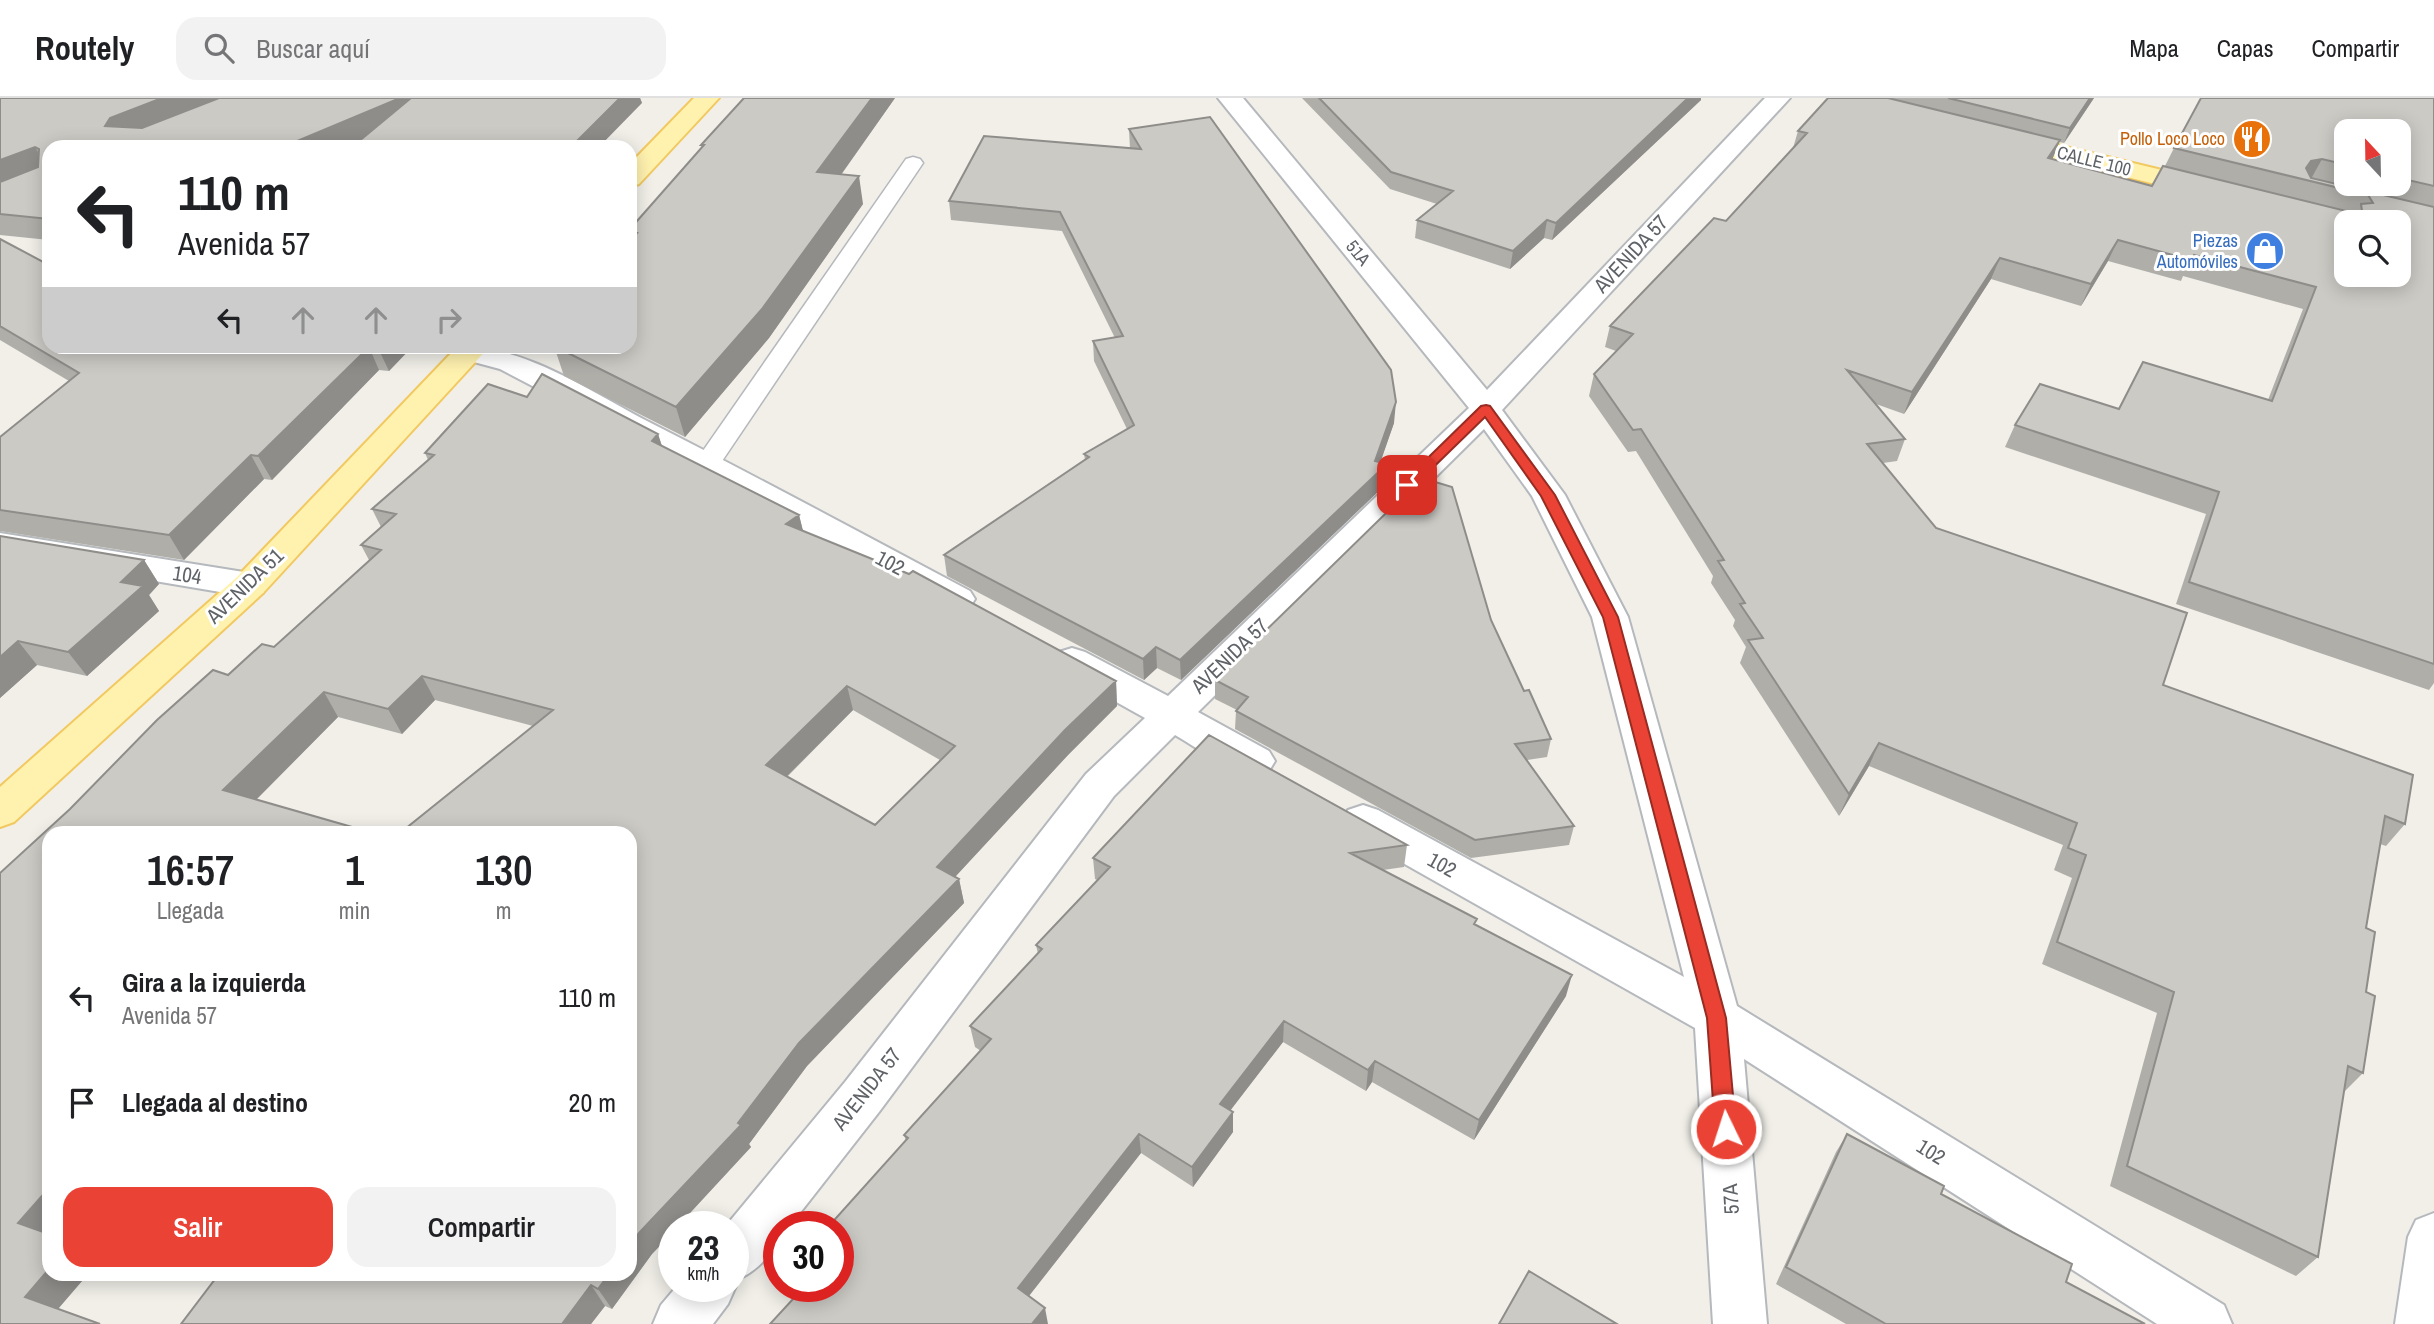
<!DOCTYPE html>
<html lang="es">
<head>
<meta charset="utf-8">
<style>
	body { margin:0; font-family:"Archivo Narrow",sans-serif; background:#f2f2f2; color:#202124; height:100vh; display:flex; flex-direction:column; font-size:26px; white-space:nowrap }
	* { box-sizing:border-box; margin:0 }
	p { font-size:23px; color:#757577 }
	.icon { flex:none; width:38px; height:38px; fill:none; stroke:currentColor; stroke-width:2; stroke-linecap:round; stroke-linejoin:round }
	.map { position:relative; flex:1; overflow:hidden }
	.drawer { position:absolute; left:42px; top:728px; width:595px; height:455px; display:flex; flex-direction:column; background:#fff; border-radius:21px; box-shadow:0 4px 18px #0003 }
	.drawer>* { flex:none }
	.top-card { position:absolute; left:42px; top:42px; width:595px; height:214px; border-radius:21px; box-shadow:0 4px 18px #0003; background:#fff; color:#202124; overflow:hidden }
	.needle { width:46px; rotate:338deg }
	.fabs { position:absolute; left:2334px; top:21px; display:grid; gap:14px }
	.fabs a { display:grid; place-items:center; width:77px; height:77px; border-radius:14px; background:#fff; box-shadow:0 4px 18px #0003; font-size:35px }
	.speed { position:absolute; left:658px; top:1113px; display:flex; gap:14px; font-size:35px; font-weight:700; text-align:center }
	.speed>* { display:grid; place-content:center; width:91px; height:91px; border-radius:50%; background:#fff; box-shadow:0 4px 18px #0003; line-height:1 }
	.speed small { font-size:18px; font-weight:400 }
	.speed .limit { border:10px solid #d22; background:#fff; color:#111 }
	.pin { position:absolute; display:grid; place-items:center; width:60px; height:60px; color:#fff; margin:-30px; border-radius:14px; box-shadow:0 4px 10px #0006 }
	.me { position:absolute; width:77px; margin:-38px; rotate:356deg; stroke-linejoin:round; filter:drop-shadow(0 0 5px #0008) }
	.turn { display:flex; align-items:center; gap:24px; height:147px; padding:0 21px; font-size:32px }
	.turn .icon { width:91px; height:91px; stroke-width:2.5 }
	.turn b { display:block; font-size:49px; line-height:60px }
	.lanes { display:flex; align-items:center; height:66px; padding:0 21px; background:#0003; justify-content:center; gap:35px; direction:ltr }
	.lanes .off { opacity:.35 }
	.eta { display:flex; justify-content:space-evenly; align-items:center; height:119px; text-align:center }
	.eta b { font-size:42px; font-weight:600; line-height:49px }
	.button { display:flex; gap:14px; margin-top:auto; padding:14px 21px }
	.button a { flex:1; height:80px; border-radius:21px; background:#ea4335; color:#fff; font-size:28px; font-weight:600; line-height:80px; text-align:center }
	.button a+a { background:#f2f2f2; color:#202124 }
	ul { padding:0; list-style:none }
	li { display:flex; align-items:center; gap:21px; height:105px; padding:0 21px }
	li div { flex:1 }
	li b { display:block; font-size:26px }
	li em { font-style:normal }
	header { display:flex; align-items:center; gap:42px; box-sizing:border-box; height:98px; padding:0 35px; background:#fff; border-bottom:2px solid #e0e0e0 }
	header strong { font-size:33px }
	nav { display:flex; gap:38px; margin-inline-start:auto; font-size:24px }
	.search { width:490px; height:63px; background:#f2f2f2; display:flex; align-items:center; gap:18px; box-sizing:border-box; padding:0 24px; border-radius:21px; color:#757577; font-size:26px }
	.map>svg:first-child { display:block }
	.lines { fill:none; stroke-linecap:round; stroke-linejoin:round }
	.service-casing { stroke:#b5b8bc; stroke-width:3 }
	.minor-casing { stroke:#b5b8bc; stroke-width:4 }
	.tertiary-casing { stroke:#b5b8bc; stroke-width:4 }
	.primary-casing { stroke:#f2c960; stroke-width:4 }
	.service { fill:#fff; fill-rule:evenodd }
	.minor { fill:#fff; fill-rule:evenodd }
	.tertiary { fill:#fff; fill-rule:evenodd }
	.primary { fill:#fff2af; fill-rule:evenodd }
	.wall { fill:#afaea9; fill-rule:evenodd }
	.shaded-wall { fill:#8f8d8a }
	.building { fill:#cccac5; stroke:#8f8d8a; stroke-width:2; fill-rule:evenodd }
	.route { fill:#ea4335; stroke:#982c22; stroke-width:2 }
	.labels { text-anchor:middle; stroke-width:6; stroke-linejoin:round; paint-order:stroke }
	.far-food-label { font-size:18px; fill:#c56008; stroke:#fff; text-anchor:end }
	.far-street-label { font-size:18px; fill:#5f6368; stroke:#fff }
	.far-shop-label { font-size:18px; fill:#366cbe; stroke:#fff; text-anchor:end }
	.street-label { font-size:21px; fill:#5f6368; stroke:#fff }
</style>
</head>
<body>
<header>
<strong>Routely</strong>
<div class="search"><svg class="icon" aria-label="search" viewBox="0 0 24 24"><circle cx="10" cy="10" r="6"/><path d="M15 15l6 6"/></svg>Buscar aquí</div>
<nav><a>Mapa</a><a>Capas</a><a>Compartir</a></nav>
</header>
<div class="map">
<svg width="2434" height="1226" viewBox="0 0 2434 1226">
	<rect width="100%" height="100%" fill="#f1efe8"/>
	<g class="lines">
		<defs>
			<path id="service" d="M913 59 920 61 923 65 716 372 707 374 698 372 694 366 698 360 906 61Z"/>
			<path id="minor" d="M1218 0H1243L1487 292 1765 0H1790L1502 312 1565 397 1628 519 1737 908 2224 1207 2232 1226H2157L1744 961 1767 1226H1713L1695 930 1348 734 1342 723 1348 712 1363 707 1378 712 1684 879 1592 519 1532 398 1484 331 1198 614 1269 653 1275 663 1269 673C1238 683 1202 652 1175 637L1114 698 879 1014 789 1129H779C779 1153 755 1175 734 1183L736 1188 728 1206 713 1226H653L661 1207 677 1188H733V1129H725L845 984 1086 676 1145 620 1059 572 1053 563 1059 554 1072 550 1085 554 1168 598 1469 310Z
				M459 248C526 248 591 294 649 324 757 379 863 436 970 493L975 501 970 509 957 513 944 509 695 373 500 271 459 260 455 254Z
				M0 435 250 475 263 479 268 487 263 495 250 499 0 457Z"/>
			<path id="tertiary" d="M2434 1115V1226H2395L2408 1139 2416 1122Z"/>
			<path id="primary" d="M694 0H719L639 86 630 89V66Z
				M2004 34 2216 85 2220 91 2216 97 2207 99 1995 46 1992 41 1995 36Z
				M458 248H490L263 495 14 724 0 729V689L237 479Z"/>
		</defs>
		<use href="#service" class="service-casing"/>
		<use href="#minor" class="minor-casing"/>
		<use href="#tertiary" class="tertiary-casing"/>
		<use href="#primary" class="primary-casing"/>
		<use href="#service" class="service"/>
		<use href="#minor" class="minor"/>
		<use href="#tertiary" class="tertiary"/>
		<use href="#primary" class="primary"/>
	</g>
	<path class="wall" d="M0 0H640L642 5 360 42 344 49H49V142L0 137Z
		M895 0 841 77 863 106 769 240 685 339 564 278 554 248H630V131L702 50 701 47Z
		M1302 0H1701V2L1552 142 1544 140 1510 171 1415 140 1417 122 1437 106 1390 91Z
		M1828 0H2094L2064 45 2059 44 2052 62 2152 88 2165 68 2174 50 2434 0V585L2429 592 2176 506 2206 416 2005 349 2015 327 2119 311 2268 302 2303 211 2183 178 2181 183 2108 163 2081 208 1991 181 1904 316 1876 306 1905 341 1897 363 1883 365 1936 430 2163 587 2405 726 2386 748 2380 746 2366 830V894L2363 975 2344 994 2318 1159 2296 1178 2110 1088 2157 915 2042 866 2072 780 2054 772 2063 747 1869 668 1839 718 1740 565 1746 549 1733 528 1735 522 1711 485 1713 478 1636 353 1628 354 1589 298 1594 276 1616 253 1605 249 1610 228 1726 123 1793 50 1798 33ZM2347 33H2399V86H2347Z
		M1129 31 1394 325 1380 364 1385 387 1181 582 1157 570 1144 582 947 478 944 457 1085 362 1084 356 1127 331 1094 263 1093 243 1115 240 1062 133 951 122 949 103 1130 51Z
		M0 141 49 248H413L389 273 379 272 272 382 264 381 184 462 0 433V339L69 283 0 242Z
		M542 276 658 336 662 348 799 417 803 433 909 476 913 473 1116 583 1117 608 1068 657 955 779 959 781 964 805 807 968 749 1046 751 1049 677 1129H674V1133L652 1156 612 1211 605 1208 591 1226H181L219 1176H263L279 1181 284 1176H630V735H400L533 628 435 602 402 636 338 619 256 702 373 735H49V1176H88L58 1211 100 1226H0V775L70 711 157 622 213 572 228 577 262 546 274 549 369 462 361 447 381 429 372 411 428 362 425 355 488 286 527 299ZM853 612 940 662 875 727 787 679Z
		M0 438 144 462 159 486 149 497 159 513 87 578 37 567 0 600Z
		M1491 522 1524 593 1551 641 1547 659 1527 662 1574 728 1569 747 1471 760 1235 631 1236 613 1237 612 1215 601V582Z
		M1407 747 1404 769 1383 772 1476 827 1566 898 1474 1042 1372 984 1366 993 1283 944 1230 1012 1233 1034 1193 1089 1141 1055 1029 1198 838 1188 906 1043 904 1037 981 953 975 949 970 928 1038 856 1036 847 1097 782 1095 781 1093 760Z
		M1847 1036 1941 1096 2066 1184 2145 1226H1846L1776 1186 1836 1054Z"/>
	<path class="shaded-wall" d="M162 0H227L121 42 105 28 110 20Z
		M400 0H426L430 12 344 49H283Z
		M620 0H640L642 5 599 49H571Z
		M872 0H895L823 102 817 74Z
		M1688 0H1701V2L1552 142 1556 125Z
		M2090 0H2094L2064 45 2070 30Z
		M2060 42 2052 62 2048 60Z
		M35 49 48 71 0 89V62Z
		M2322 61 2311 81 2306 70 2311 63Z
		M859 78 863 106 769 240 685 339 676 309Z
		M1547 122 1544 140 1510 171 1513 153Z
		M2118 142 2108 163 2081 208 2091 186Z
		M2000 160 1991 181 1904 316 1912 294Z
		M380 248H413L389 273 378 250Z
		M369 249 379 272 272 382 258 358Z
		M1396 304 1394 325 1376 377 1387 366 1385 387 1181 582 1180 562 1375 363Z
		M658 336 666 361 652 343Z
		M251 357 264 381 184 462 169 437Z
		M799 417 805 441 786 426Z
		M144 462 159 486 149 497 159 513 87 578 68 554 121 484Z
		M18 543 37 567 0 600V559Z
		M1156 549 1157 570 1144 582 1143 561Z
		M422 578 435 602 402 636 388 611Z
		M1116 583 1117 608 1068 657 942 793 937 769 1065 632Z
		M847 588 853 612 773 692 766 667Z
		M324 594 338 619 241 717 223 692Z
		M1879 645 1869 668 1839 718 1849 696Z
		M959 781 964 805 807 968 749 1046 751 1049 677 1129H674V1133L652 1156 612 1211 598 1191 609 1176H630V1147L639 1135 799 945Z
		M1572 877 1566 898 1474 1042 1479 1022Z
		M1284 923 1283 944 1220 1026V1006Z
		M1375 963 1372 984 1366 993 1368 972Z
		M1233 1014V1034L1193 1089 1192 1069Z
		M1139 1036 1141 1055 1021 1208 1018 1190Z
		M49 1090V1140L18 1125Z
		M49 1171V1176H88L51 1219 25 1199Z
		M591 1187 605 1208 591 1226H562Z
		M1045 1210 1048 1226H1032Z"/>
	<path class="building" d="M0 0H162L110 20 105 28 142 30 219 0H400L283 49H49V121L0 116V84L38 69 39 51 35 49 0 62Z
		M411 0H620L571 49H352Z
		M744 0H872L817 74 859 78 762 211 676 309 554 248H630V143L637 135 630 134V131L704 47H701Z
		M1319 0H1688L1556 125 1547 122 1513 153 1417 122 1453 93 1391 74Z
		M1828 0H1888L2060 42 2048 60 2152 88 2163 68 2358 116 2362 113 2361 106 2373 105 2368 97 2174 50 2201 0H2434V88L2399 80V33H2347V67L2322 61 2311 63 2306 70 2311 80 2434 109V566L2189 484 2219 394 2015 327 2040 286 2119 311 2143 264 2272 303 2316 189 2194 157 2191 162 2118 142 2091 186 2000 160 1912 294 1847 272 1905 341 1867 346 1936 430 2187 515 2163 587 2413 677 2405 726 2385 718 2366 830 2375 834 2366 894 2375 898 2363 975 2348 968 2318 1159 2127 1068 2174 894 2057 844 2086 757 2068 750 2077 725 1879 645 1849 696 1748 542 1763 540 1740 506 1745 505 1718 463 1724 462 1641 331 1633 332 1594 276 1633 236 1610 228 1714 120 1726 123 1807 35 1798 33ZM2347 124H2399V177H2347Z
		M1948 0H2090L2070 30Z
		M1210 19 1391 272 1396 304 1375 363 1387 366 1180 562 1156 549 1143 561 944 457 1089 359 1084 356 1134 327 1093 243 1123 238 1060 114 949 103 984 38 1141 51 1129 31Z
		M0 141 49 167V248H380L378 250 369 249 258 358 251 357 169 437 0 412V339L79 275 0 228Z
		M542 276 658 336 652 343 799 417 786 426 909 476 913 473 1116 583 1065 632 937 769 959 781 799 945 738 1025 741 1027 639 1135 630 1147V735H400L553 612 422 578 388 611 324 594 223 692 373 735H49V1090L18 1125 49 1136V1171L25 1199 100 1226H0V775L70 711 157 622 213 572 228 577 262 546 274 549 381 452 361 447 396 416 372 411 434 357 425 355 488 286 527 299ZM847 588 955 648 875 727 766 667Z
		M1422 380 1452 389 1491 522 1524 593 1529 592 1551 641 1515 646 1574 728 1475 742 1236 613 1248 599 1215 582Z
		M0 438 144 462 121 484 143 488 68 554 18 543 0 559Z
		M1209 637 1407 747 1350 755 1477 821 1474 826 1572 877 1479 1022 1375 963 1368 972 1284 923 1220 1006 1233 1014 1192 1069 1139 1036 1018 1190 1045 1210 1032 1226H770L805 1188H838V1129H828L908 1040 904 1037 991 941 970 928 1042 851 1036 847 1110 769 1093 760Z
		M1847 1036 1944 1088 1941 1096 2072 1166 2066 1184 2145 1226H1886L1786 1169Z
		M1529 1173 1617 1226H1499Z
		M219 1176H263L279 1181 284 1176H609L598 1191 591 1187 562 1226H181Z"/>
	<path class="route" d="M1486 307 1490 308 1555 397 1618 519 1726 920 1736 1031 1733 1038 1726 1040 1718 1038 1715 1031 1707 920 1603 519 1541 398 1485 319 1412 390 1407 391 1400 387 1481 308Z"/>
	<defs>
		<symbol id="restaurant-disc" viewBox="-11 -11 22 22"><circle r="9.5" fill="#e8710a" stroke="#fff"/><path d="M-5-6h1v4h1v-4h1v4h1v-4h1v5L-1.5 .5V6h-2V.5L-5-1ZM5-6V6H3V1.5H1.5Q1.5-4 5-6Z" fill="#fff"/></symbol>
		<symbol id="shop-disc" viewBox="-11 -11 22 22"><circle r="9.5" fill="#3f7fe0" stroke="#fff"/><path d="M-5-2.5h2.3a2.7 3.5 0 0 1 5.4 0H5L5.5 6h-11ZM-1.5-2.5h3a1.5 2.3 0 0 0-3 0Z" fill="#fff"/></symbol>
	</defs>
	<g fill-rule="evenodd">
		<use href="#restaurant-disc" x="2230" y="19" width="44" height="44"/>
		<use href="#shop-disc" x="2243" y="131" width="44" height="44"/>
	</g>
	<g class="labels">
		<g class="far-food-label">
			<text x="2225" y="47">Pollo Loco Loco</text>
		</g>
		<g class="far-street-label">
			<text transform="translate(2094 63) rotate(14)" y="6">CALLE 100</text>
			<text transform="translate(1358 155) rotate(51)" y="6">51A</text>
		</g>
		<g class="far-shop-label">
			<text x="2238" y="149">Piezas<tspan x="2238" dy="21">Automóviles</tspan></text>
		</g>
		<g class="street-label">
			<text transform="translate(1631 156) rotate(-47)" y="7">AVENIDA 57</text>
			<text transform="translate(890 465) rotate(28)" y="7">102</text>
			<text transform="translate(187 477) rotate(9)" y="7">104</text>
			<text transform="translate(245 488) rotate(-44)" y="7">AVENIDA 51</text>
			<text transform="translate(1230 558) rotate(-44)" y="7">AVENIDA 57</text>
			<text transform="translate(1442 767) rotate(29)" y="7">102</text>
			<text transform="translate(867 991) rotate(-52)" y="7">AVENIDA 57</text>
			<text transform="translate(1931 1054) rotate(32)" y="7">102</text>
			<text transform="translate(1731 1101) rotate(-94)" y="7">57A</text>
		</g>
	</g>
</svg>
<div class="fabs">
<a><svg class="needle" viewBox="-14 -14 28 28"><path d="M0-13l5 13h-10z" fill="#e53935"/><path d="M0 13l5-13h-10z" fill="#757577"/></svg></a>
<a><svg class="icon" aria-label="search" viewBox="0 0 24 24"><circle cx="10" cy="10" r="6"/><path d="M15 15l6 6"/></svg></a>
</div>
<div class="speed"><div>23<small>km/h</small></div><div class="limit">30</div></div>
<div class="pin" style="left:1407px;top:387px;background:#d93025"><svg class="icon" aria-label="arrive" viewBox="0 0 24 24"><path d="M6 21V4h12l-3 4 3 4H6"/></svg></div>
<svg class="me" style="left:1726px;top:1031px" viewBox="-20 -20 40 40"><circle r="17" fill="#ea4335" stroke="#fff" stroke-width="3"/><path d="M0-11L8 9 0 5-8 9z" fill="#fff"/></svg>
<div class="top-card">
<div class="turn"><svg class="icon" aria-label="left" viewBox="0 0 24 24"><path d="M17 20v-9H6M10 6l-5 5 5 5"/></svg><div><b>110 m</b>Avenida 57</div></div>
<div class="lanes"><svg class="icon" aria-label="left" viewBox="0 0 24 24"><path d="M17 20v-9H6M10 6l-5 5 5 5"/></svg><svg class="icon off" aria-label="ahead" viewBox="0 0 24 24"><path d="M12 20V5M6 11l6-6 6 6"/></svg><svg class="icon off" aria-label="ahead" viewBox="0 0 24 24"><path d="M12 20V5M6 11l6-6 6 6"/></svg><svg class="icon off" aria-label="right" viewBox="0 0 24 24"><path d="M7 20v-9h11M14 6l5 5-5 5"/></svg></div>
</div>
<section class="drawer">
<div class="eta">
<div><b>16:57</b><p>Llegada</p></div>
<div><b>1</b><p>min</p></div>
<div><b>130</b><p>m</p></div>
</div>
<ul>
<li><svg class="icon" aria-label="left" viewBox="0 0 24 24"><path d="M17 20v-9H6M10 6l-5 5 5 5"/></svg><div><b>Gira a la izquierda</b><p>Avenida 57</p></div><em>110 m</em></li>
<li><svg class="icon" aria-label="arrive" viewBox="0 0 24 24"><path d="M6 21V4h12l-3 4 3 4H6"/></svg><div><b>Llegada al destino</b></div><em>20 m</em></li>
</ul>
<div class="button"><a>Salir</a><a>Compartir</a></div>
</section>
</div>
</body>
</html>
